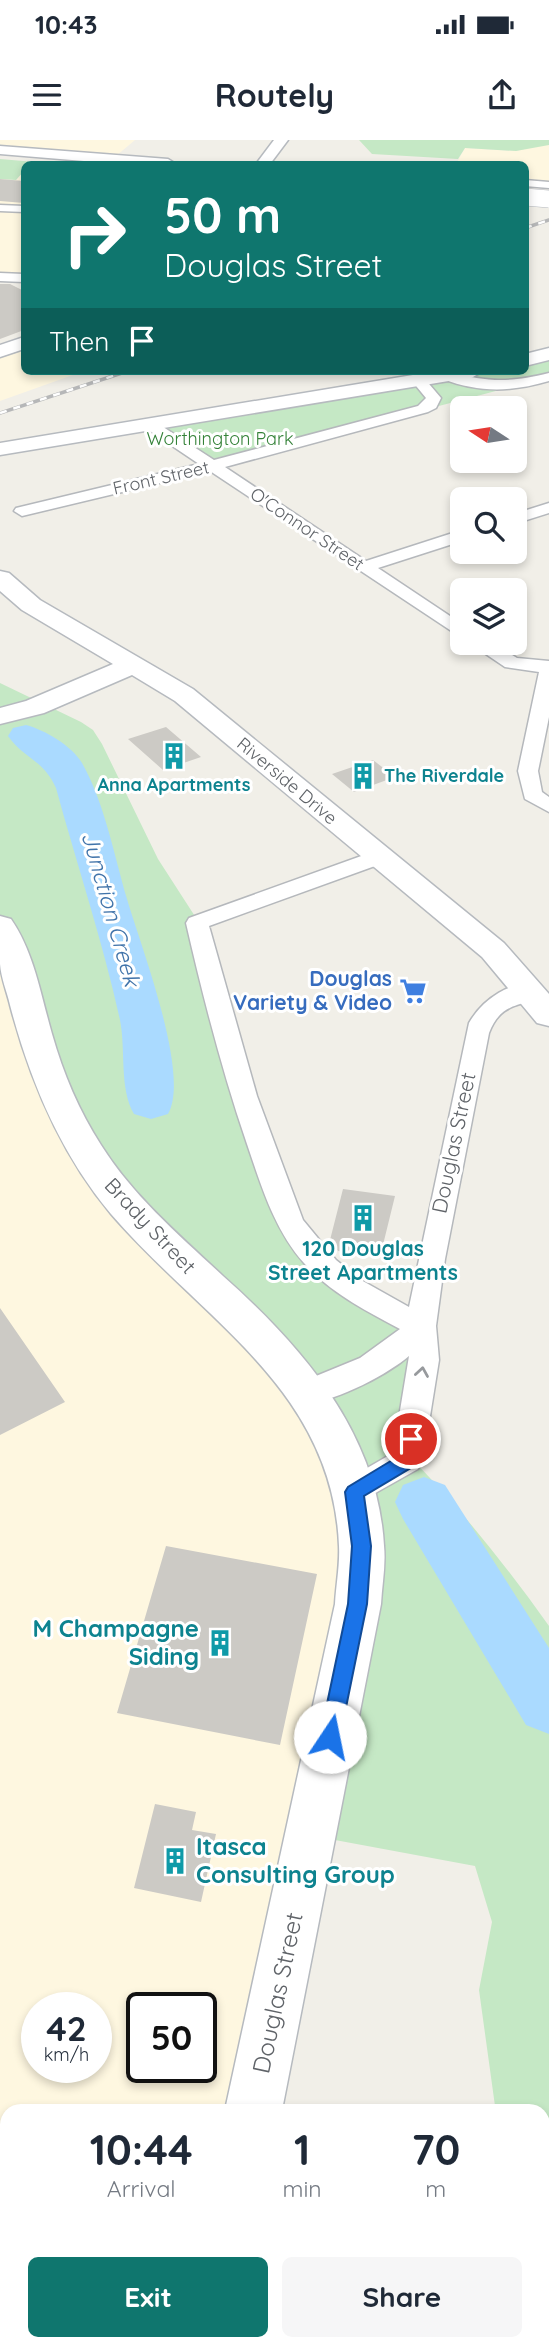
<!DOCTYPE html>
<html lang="en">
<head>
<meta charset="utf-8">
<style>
	body { margin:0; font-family:Quicksand,sans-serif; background:#f6f6f7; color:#1f2937; height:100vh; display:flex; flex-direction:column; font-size:26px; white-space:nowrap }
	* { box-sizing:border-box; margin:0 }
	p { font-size:23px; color:#747a83 }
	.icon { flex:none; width:38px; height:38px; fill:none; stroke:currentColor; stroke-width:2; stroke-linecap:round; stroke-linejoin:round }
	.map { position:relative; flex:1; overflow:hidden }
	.sheet { position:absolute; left:0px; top:1964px; width:550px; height:247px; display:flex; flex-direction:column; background:#fff; border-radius:21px 21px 0 0; box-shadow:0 4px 10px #0003 }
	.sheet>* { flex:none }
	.guide { position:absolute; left:21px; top:21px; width:508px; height:214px; border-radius:10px; box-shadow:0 4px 10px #0003; background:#0f766e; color:#fff; overflow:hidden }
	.needle { width:46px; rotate:282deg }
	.fabs { position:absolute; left:450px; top:256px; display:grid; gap:14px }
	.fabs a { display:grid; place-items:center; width:77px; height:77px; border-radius:10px; background:#fff; box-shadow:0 4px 10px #0003; font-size:35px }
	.speed { position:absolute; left:21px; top:1852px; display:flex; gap:14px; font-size:35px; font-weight:700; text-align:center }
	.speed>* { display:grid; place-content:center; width:91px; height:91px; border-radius:50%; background:#fff; box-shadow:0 4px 10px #0003; line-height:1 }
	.speed small { font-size:18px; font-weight:400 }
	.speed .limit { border:4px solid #111; border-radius:10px; background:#fff; color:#111 }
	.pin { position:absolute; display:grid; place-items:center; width:60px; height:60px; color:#fff; margin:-30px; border:4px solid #fff; border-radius:50%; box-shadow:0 2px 7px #0007 }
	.me { position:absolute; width:77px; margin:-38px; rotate:11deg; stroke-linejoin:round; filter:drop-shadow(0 0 5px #0008) }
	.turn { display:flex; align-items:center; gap:24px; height:147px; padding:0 28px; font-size:32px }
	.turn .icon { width:91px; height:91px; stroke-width:2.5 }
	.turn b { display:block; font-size:49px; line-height:60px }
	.then { display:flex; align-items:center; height:66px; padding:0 28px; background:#0003; gap:14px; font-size:26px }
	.eta { display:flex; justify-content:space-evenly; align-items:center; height:119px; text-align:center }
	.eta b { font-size:42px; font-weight:700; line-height:49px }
	.action { display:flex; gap:14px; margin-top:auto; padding:14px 28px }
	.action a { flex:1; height:80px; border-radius:10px; background:#0f766e; color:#fff; font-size:28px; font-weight:700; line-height:80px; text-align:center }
	.action a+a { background:#f6f6f7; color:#1f2937 }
	.status { display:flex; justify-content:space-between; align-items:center; height:49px; padding:0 35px; background:#fff; direction:ltr }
	.status svg { height:19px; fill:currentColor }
	header { display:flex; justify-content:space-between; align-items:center; height:91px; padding:0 28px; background:#fff; font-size:32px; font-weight:700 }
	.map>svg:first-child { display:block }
	.commercial { fill:#fef7e0; fill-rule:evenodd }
	.green { fill:#c5e8c5 }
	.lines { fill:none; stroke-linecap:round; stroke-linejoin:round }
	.river { fill:#aadaff; fill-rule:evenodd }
	.building { fill:#cccac5 }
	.street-casing { stroke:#b5b8bc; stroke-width:3 }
	.secondary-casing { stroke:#b6babf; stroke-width:3 }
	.street { fill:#fff; fill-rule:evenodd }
	.secondary { fill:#fff; fill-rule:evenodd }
	.rail-casing { stroke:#b6b7b8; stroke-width:3.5 }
	.rail { stroke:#fff; stroke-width:2.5; stroke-dasharray:7; stroke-linecap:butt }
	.secondary-bridge-casing { stroke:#b6babf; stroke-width:18; stroke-linecap:butt }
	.secondary-bridge { stroke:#fff; stroke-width:17 }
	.oneway { stroke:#979a9d }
	.route { fill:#1a73e8; stroke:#114b97; stroke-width:2 }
	.labels { text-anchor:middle; stroke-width:6; stroke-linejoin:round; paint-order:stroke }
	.far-park-label { font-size:18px; fill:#348238; stroke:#fff }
	.far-street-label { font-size:18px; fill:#5f6368; stroke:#fff }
	.far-culture-label { font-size:18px; font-weight:bold; fill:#0d838f; stroke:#fff; text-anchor:start }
	.shop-label { font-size:21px; font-weight:bold; fill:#366cbe; stroke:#fff; text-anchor:end }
	.street-label { font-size:21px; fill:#5f6368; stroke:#fff }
	.culture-label { font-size:21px; font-weight:bold; fill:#0d838f; stroke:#fff }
	.water-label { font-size:23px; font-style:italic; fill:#4174aa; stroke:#fff }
	.near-culture-label { font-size:24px; font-weight:bold; fill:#0d838f; stroke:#fff; text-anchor:end }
	.near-street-label { font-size:24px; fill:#5f6368; stroke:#fff }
</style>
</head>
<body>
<div class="status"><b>10:43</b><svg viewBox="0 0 49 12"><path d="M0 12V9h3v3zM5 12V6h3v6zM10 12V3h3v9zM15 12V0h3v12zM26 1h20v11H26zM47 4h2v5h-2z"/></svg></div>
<header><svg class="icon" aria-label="menu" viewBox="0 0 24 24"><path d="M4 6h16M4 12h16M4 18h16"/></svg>Routely<svg class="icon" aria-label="share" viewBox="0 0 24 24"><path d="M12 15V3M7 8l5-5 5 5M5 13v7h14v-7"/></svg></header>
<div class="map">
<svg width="549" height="2210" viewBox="0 0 549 2210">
	<rect width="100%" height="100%" fill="#f1efe8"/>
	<path class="commercial" d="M0 0H135L116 16 0 7Z
		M542 5H549V43L525 42V24H456L465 8 516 11Z
		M24 31V138L0 136V39L16 40Z
		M24 202V231H84L0 261V210Z
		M0 792 328 1288 355 1465 251 1970H7V2203H203L202 2210H0ZM37 1867H96V1927H37ZM142 1867H201V1927H142Z"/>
	<path class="green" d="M359 0H549V5L516 11 465 8 458 19 372 14Z
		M0 19 35 22 24 24V31L16 40 0 39Z
		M549 214V237L211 326 150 285 471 231H525V220Z
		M0 543 81 582 93 590 102 604 158 719 198 781 226 900 317 1118 419 1183 410 1317C461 1369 507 1427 549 1486V2210H503L505 2203H542V2074L546 2061 542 2053V1970H497L495 1966 479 1850 492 1782 475 1726 308 1695 355 1465 339 1314 123 1066 0 792Z"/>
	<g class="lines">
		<path class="river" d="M26 585C45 590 72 606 82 623 105 664 114 715 127 759 140 804 191 935 168 974L151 979 134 974C119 948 126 910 120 880 103 802 77 725 56 648 43 619 24 619 8 596L13 588Z
			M424 1337 445 1345 549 1508V1594L526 1585 403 1379 395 1362 403 1345Z"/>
	</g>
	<path class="building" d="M0 39 24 41V63L0 61Z
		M0 144H10L24 151V190L0 199Z
		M166 587 201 617 163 630 128 599Z
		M373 620 395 637 354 652 332 634Z
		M343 1049 395 1056 380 1117 338 1111 330 1100Z
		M0 1168 65 1262 0 1295Z
		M166 1406 317 1434 280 1605 117 1573Z
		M155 1664 196 1672 192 1690 216 1694 201 1762 134 1748Z"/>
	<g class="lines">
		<defs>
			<path id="street" d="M525 40 549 42V48L525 46Z
				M0 65 24 66V72L0 71Z
				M0 133 24 134V142L0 141Z
				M448 232C489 242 508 243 549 233V241C512 252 479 253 443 239V233Z
				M419 237 424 238 441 258 436 268 428 272 225 327 366 421 462 390V401L378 428 462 484V498L210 331 22 376 14 371 16 368 199 324 147 289V283H157L214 320 418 266 426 258 412 241Z
				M549 363V373L514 384V374Z
				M468 502H491L517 518 549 521V577L538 631 542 652 549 657V672L525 659 518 631 539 532 505 527Z
				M378 710 386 712 389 717 386 722 209 786 257 956 303 1080 336 1120 361 1140 409 1167 469 883C482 860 512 838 539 846L543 851C530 870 503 856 489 893L445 1119 436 1186 439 1220 423 1320 418 1329 354 1365 343 1362 338 1352 343 1342 393 1313 409 1216C388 1234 325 1269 299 1261L295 1252 299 1243 360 1218 400 1189C366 1171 329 1152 304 1123 274 1089 261 1045 247 1004 222 931 203 857 186 783L189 778Z"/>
			<path id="secondary" d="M274 0H288L270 24H256Z
				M0 6 168 19 176 24H120L0 14Z
				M24 197V209L0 217V205Z
				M549 208V220L525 226V214Z
				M437 231H483L473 237 0 315V303Z
				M0 431 9 433 40 460 193 549 504 803 549 854V886L537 883 482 817 175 561 132 535 44 573 0 584V568L26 561 113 524 22 470 0 451Z
				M0 776 11 779C34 812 41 856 52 894 63 933 79 971 101 1005 133 1056 179 1095 223 1136 303 1207 378 1294 384 1406 386 1425 382 1445 381 1464L282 1970H225L335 1464C336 1445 340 1425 339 1406 333 1249 202 1180 111 1074 60 1013 30 941 10 865 7 852 1 838 0 824 0 808 0 792 0 776Z
				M175 2203H237L236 2210H174Z"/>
		</defs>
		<use href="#street" class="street-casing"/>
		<use href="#secondary" class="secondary-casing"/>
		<use href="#street" class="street"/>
		<use href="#secondary" class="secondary"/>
		<defs>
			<path id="rail" d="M525 88 549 80
				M0 273 128 231"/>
		</defs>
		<use href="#rail" class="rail-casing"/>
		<use href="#rail" class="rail"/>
		<defs>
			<path id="secondary-bridge" d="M525 57 549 59"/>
		</defs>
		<use href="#secondary-bridge" class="secondary-bridge-casing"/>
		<use href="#secondary-bridge" class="secondary-bridge"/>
	</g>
	<defs><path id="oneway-chevron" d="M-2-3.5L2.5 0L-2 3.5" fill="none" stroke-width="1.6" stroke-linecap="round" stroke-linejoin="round" transform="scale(1.75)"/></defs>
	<use class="oneway" href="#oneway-chevron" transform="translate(422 1232) rotate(-81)"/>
	<path class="route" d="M411 1291 420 1299 414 1326 364 1356 371 1406 367 1464 340 1597 337 1604 330 1607 323 1604 320 1597 348 1464 352 1406 345 1352 348 1347 399 1316 402 1299Z"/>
	<defs>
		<symbol id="building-bare" viewBox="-9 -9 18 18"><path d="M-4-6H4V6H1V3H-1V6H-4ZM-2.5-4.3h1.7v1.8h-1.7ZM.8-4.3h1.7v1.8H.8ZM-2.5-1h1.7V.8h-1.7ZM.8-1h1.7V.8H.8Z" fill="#0f9aa8" stroke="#fff" stroke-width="2.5" paint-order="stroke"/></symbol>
		<symbol id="supermarket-bare" viewBox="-9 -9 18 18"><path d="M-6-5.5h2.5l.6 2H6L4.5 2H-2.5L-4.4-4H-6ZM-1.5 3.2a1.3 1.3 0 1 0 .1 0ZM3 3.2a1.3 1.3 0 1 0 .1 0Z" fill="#3f7fe0" stroke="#fff" stroke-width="2.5" paint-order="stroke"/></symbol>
	</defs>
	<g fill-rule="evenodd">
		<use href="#building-bare" x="155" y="597" width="38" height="38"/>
		<use href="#building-bare" x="344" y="617" width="38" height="38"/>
		<use href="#supermarket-bare" x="394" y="832" width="38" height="38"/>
		<use href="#building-bare" x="344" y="1059" width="38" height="38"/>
		<use href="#building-bare" x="201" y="1484" width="38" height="38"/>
		<use href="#building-bare" x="156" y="1702" width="38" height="38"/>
	</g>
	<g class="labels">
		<g class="far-park-label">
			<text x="220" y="305">Worthington Park</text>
		</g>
		<g class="far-street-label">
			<text transform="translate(161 338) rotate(-13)" y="6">Front Street</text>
			<text transform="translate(307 389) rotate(34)" y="6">O'Connor Street</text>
			<text transform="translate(287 641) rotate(40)" y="6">Riverside Drive</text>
		</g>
		<g class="far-culture-label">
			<text x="384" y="642">The Riverdale</text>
			<text x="174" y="651" text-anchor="middle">Anna Apartments</text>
		</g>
		<g class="shop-label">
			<text x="392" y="846">Douglas<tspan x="392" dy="24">Variety &amp; Video</tspan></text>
		</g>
		<g class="street-label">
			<text transform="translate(454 1003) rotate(-78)" y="7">Douglas Street</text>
			<text transform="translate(150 1086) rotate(47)" y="7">Brady Street</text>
		</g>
		<g class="culture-label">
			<text x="363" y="1116">120 Douglas<tspan x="363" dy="24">Street Apartments</tspan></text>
		</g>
		<g class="water-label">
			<text transform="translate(111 769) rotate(74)" y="8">Junction Creek</text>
		</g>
		<g class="near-culture-label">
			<text x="199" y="1497">M Champagne<tspan x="199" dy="28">Siding</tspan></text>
			<text x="196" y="1715" text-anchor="start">Itasca<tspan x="196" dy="28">Consulting Group</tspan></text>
		</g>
		<g class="near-street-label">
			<text transform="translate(278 1853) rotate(-78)" y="8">Douglas Street</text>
		</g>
	</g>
</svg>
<div class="fabs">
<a><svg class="needle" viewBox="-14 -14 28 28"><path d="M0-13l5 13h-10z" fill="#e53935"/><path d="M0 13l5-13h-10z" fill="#747a83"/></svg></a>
<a><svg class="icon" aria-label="search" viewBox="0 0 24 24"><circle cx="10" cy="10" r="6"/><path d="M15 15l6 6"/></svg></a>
<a><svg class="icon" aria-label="layers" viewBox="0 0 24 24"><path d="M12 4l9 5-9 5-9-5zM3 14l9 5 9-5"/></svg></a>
</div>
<div class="speed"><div>42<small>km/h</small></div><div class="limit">50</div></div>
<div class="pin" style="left:411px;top:1299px;background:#d93025"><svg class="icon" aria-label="arrive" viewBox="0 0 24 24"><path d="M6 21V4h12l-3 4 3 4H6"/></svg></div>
<svg class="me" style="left:330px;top:1597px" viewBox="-20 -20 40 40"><circle r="19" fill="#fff"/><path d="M0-13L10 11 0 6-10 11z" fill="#1a73e8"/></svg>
<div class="guide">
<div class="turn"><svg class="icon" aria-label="right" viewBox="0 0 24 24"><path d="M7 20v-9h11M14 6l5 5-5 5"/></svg><div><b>50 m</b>Douglas Street</div></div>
<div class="then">Then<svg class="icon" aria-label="arrive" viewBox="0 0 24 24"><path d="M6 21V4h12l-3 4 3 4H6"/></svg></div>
</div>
<section class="sheet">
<div class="eta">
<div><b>10:44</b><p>Arrival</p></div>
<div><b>1</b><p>min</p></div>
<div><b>70</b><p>m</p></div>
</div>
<div class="action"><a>Exit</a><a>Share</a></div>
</section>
</div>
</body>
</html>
